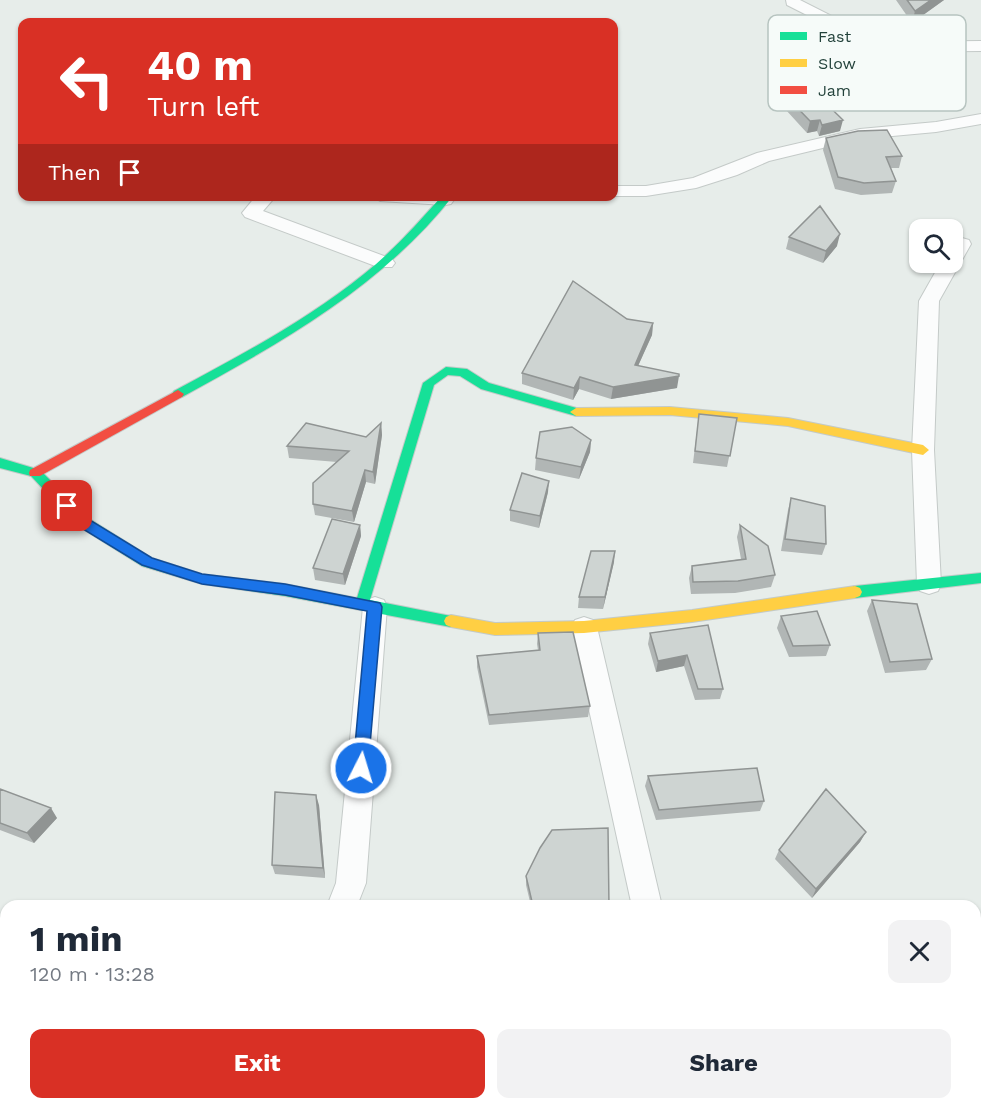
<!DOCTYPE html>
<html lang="en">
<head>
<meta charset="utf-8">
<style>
	body { margin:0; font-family:"Work Sans",sans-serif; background:#f2f2f3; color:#1f2937; height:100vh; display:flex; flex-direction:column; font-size:22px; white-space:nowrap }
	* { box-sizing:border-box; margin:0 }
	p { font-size:20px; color:#747a83 }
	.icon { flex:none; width:33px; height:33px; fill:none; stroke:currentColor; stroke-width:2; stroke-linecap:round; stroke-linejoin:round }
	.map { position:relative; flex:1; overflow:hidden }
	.sheet { position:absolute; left:0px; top:900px; width:981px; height:210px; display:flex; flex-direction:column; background:#fff; border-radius:18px 18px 0 0; box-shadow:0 2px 4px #0004 }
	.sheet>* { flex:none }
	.banner { position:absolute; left:18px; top:18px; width:600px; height:183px; border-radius:12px; box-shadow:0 2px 4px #0004; background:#d93025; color:#fff; overflow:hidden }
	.buttons { position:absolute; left:909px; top:219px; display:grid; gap:12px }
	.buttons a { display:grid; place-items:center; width:54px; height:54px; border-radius:12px; background:#fff; box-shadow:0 2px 4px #0004; font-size:30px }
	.pin { position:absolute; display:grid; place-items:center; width:51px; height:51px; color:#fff; margin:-26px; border-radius:12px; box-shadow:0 3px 9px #0006 }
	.me { position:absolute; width:66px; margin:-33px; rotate:5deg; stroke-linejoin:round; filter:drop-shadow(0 0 4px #0008) }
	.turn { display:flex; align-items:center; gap:21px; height:126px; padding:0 30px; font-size:27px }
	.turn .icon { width:78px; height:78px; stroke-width:2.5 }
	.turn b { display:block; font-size:42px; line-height:51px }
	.then { display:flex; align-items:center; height:57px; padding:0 30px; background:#0003; gap:12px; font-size:22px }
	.round { display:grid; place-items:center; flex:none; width:63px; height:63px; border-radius:12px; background:#f2f2f3 }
	.head { display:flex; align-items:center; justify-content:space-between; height:102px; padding:0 30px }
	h1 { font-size:36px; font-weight:700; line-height:45px }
	.primary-button { display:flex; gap:12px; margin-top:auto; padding:12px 30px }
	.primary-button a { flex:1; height:69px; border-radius:12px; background:#d93025; color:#fff; font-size:24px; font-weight:700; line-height:69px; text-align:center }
	.primary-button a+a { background:#f2f2f3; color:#1f2937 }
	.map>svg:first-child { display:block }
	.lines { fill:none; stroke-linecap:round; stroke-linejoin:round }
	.street-casing { stroke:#c4cac8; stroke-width:2 }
	.fast-casing { stroke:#c3cac8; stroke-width:2 }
	.slow-casing { stroke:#c3cac8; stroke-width:2 }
	.jam-casing { stroke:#c3cac8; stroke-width:2 }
	.street { fill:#fbfcfc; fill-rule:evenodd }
	.fast { fill:#16e098; fill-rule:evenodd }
	.slow { fill:#ffcf43; fill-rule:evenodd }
	.jam { fill:#f24e42; fill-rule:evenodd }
	.wall { fill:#b1b6b5 }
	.shaded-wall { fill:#909493 }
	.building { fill:#ced4d2; stroke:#909493; stroke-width:1.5 }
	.route { fill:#1a73e8; stroke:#114b97; stroke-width:1.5 }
	.key { fill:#f6fbf9; stroke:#b7c4c0; stroke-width:1.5 }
	.key-label { font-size:16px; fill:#23423b }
</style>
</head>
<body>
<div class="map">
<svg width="981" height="1110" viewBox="0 0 981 1110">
	<rect width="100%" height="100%" fill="#e7edea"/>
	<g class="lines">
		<defs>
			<path id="street" d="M786 0H800L883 42 981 41V51L880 52 787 5Z
				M981 114V124L936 132 860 139 769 161 737 175 696 188 646 196H614V186H646L693 178 757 153 860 129 936 122Z
				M256 196H276L263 211 392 259 395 263 392 267H378L245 217 242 213Z
				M371 196H452L454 200 451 204 445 205 380 201Z
				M962 238 969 240 971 244 939 301 934 450 941 584 938 591 929 594 920 591 917 584 912 450 919 301 941 262H952V244L955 240Z
				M375 597 384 600 387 607 366 883 357 906H327L336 883 363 607 366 600Z
				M584 617 593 620 597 627 661 902 659 906H633L631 902 571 627 575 620Z
				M0 953H6V983H0Z"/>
			<path id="fast" d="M442 196H453C381 287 282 342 182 397H174L172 394 174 391C239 356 306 321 364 274 393 251 417 224 442 196Z
				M446 367 467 369 489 383 580 409 582 412 576 416 481 389 460 376 448 375 434 385 370 600 456 617 458 621 456 625 451 627 285 596 202 584 142 566 78 526 31 476 0 468V458L40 470 88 518 152 558 202 574 285 584 357 598 423 383Z
				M981 573V583L855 598 850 596 848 592 850 588 855 586Z"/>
			<path id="slow" d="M670 407 788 418 923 445 929 450 923 455 788 426 670 415 576 416 570 412 576 408Z
				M855 586 860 588 862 592 860 596 855 598 692 622 584 633 495 635 451 627 446 625 444 621 446 617 451 615 495 623 584 621 692 610Z"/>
			<path id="jam" d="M178 390 184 394 182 397 40 476H30L29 473 30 470Z"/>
		</defs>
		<use href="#street" class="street-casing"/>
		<use href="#fast" class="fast-casing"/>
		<use href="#slow" class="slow-casing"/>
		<use href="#jam" class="jam-casing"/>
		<use href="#street" class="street"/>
		<use href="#fast" class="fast"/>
		<use href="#slow" class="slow"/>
		<use href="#jam" class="jam"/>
	</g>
	<path class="wall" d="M896 0H944L912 23Z
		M777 87 840 131 819 136 817 131 807 133 775 98Z
		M826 138 902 156 899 168H891L896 181 892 193 861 195 835 189 823 150Z
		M789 237 837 246 823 263 786 249Z
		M627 319 653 323 652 335 638 366 677 388 611 399 579 389 573 400 522 384V373Z
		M699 414 737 418 727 467 693 463Z
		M381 423 382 435 375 484 366 482 354 522 315 515 313 504 337 462 289 458 287 446 366 437Z
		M591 440 590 452 579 479 535 470 536 458Z
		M548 492 539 528 510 521V510Z
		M791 498 826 544 822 555 781 551 788 510Z
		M360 525 361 536 345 585 315 580 313 568Z
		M740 525 775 575 771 587 735 593 691 594 689 578 692 566 741 559 737 537Z
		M614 562 603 609 578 608 579 597Z
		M872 600 932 659 926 670 885 673 867 611Z
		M781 616 830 645 826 656 789 657 777 628Z
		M708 625 723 689 720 699 695 700 684 666 656 672 648 644 650 633Z
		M538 633 590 706 588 717 489 725 477 667V656L538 650 537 644Z
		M648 776 764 801 760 811 656 820 645 786Z
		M0 789 57 818 34 843 0 830Z
		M319 805 325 878 275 874 272 865Z
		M866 832 860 842 812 898 775 859 779 850Z
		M526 876 609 906H531L526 885Z"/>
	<path class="shaded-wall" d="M931 0H944L912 23 915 11Z
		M820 120 817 131 807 133 810 121Z
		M843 120 840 131 819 136 822 125Z
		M840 234 837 246 823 263 826 251Z
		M653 323 652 335 633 377 635 365Z
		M679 376 677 388 611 399 613 387Z
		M580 377 579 389 573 400 574 388Z
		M381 423 382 435 375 484 373 472Z
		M591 440 590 452 579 479 581 467Z
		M365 470 366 482 354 522 352 511Z
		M549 481 548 492 539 528 540 516Z
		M360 525 361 536 345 585 343 574Z
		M615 551 614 562 603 609 605 597Z
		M687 655 684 666 656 672 658 661Z
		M316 795 319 805 325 878 323 868Z
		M51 808 57 818 34 843 27 833Z
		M866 832 860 842 812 898 816 889Z"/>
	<path class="building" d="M907 0H931L915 11Z
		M803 81 843 120 822 125 820 120 810 121 777 87Z
		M887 130 902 156 886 157 896 181 864 183 838 177 826 138 858 131Z
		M820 206 840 234 826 251 789 237Z
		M573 281 627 319 653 323 635 365 679 374V376L613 387 580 377 574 388 522 373Z
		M699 414 737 418 730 456 695 451Z
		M306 423 366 437 381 423 373 472 365 470 352 511 313 504V483L349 451 287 446Z
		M572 427 591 440 581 467 536 458 540 432Z
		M522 473 549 481 540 516 510 510Z
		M791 498 825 506 826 544 785 539Z
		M332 519 360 525 343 574 313 568Z
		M740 525 768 546 775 575 738 581 693 582 692 566 746 559Z
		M591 551H615L605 597H579Z
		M872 600 917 604 932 659 890 662Z
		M817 611 830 645 793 646 781 616Z
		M708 625 723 689H698L687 655 658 661 650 633Z
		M573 632 590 706 489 715 477 656 540 650 538 633Z
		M757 768 764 801 659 810 648 776Z
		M0 789 51 808 27 833 0 823Z
		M826 789 866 832 816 889 779 850Z
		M275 792 316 795 323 868 272 865Z
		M608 828 609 906H533L526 876 540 848 552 830Z
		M458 901V906H428Z
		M531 1104H573L569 1110H527Z"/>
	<path class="route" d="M67 501 72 502 88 519 152 558 202 574 285 584 380 603 382 607 368 768 366 773 361 775 355 773 353 768 367 611 285 595 202 584 142 565 78 526 60 506Z"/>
	<rect x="768" y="15" width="198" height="96" rx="9" class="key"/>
	<rect x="780" y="32" width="27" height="8" fill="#16e098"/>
	<rect x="780" y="59" width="27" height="8" fill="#ffcf43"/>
	<rect x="780" y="86" width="27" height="8" fill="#f24e42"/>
	<g class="key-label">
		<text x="818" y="42">Fast</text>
		<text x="818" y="69">Slow</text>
		<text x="818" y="96">Jam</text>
	</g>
</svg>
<div class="buttons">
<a><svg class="icon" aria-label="search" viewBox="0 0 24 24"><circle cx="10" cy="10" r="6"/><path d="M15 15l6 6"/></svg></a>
</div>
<div class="pin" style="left:67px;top:506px;background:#d93025"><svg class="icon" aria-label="arrive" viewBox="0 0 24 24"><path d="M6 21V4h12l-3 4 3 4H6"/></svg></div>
<svg class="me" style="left:361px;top:768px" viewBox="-20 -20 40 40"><circle r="17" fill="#1a73e8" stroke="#fff" stroke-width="3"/><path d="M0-11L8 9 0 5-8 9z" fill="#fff"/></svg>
<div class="banner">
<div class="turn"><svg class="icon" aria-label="left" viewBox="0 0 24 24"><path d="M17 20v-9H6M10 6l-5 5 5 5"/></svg><div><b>40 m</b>Turn left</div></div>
<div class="then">Then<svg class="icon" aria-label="arrive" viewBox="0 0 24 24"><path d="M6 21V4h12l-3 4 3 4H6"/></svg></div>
</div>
<section class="sheet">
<div class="head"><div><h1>1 min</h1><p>120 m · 13:28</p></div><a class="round"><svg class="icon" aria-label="close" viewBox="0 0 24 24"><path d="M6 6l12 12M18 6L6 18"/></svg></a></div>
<div class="primary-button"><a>Exit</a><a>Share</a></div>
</section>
</div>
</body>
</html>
